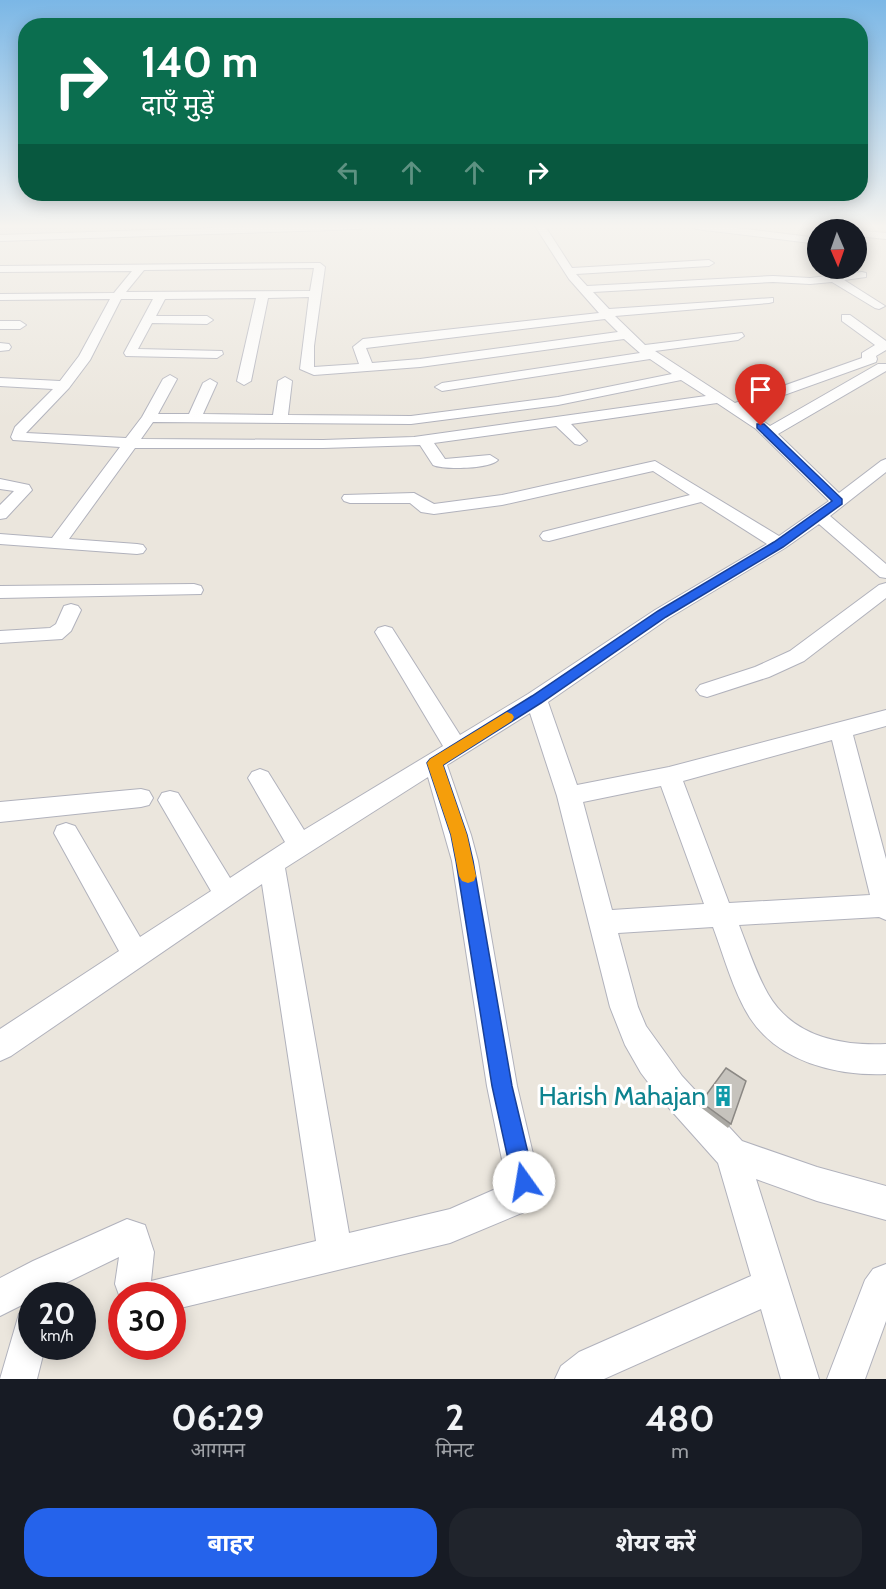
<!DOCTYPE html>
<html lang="hi">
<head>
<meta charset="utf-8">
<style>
	body { margin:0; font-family:Cabin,"Noto Sans Devanagari",sans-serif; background:#20242c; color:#f1f3f6; height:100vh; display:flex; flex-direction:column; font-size:22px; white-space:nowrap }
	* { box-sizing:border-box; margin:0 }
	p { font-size:20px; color:#9ea1a6 }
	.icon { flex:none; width:33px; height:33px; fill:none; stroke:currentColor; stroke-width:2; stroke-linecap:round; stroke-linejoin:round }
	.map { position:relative; height:1379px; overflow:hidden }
	.sheet { display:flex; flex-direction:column; background:#171b24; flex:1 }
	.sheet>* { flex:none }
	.hud { position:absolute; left:18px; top:18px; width:850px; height:183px; border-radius:24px; box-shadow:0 3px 15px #0003; background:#0b6e4f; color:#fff; overflow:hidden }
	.needle { width:39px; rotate:178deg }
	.tools { position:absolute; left:807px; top:219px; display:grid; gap:12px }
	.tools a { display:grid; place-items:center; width:60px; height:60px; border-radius:50%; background:#171b24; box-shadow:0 3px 15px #0003; font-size:30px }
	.speed { position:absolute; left:18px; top:1282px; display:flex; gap:12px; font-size:30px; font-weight:700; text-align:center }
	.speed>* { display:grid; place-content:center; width:78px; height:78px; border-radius:50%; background:#171b24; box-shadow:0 3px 15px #0003; line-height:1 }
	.speed small { font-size:15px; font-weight:400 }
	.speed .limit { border:9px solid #d22; background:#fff; color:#111 }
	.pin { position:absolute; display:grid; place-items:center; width:51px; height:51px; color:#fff; margin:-62px -26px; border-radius:50% 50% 50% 0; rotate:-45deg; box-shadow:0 0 6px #0007 }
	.pin .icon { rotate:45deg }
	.me { position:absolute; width:66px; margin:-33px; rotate:347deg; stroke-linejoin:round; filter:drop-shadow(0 0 4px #0008) }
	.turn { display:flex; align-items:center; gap:21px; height:126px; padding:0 24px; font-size:27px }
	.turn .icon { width:78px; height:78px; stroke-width:2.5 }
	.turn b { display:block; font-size:42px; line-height:51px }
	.lanes { display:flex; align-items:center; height:57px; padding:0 24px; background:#0003; justify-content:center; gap:30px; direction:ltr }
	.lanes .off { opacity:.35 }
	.eta { display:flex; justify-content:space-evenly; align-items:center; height:102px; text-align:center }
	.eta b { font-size:36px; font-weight:700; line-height:42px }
	.primary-button { display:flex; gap:12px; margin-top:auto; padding:12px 24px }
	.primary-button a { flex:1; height:69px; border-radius:24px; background:#2563eb; color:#fff; font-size:24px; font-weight:700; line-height:69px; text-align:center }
	.primary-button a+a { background:#20242c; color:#f1f3f6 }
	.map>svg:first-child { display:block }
	.industrial { fill:#e0dde4 }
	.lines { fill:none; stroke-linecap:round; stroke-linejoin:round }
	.minor-casing { stroke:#b1b2bc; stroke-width:2 }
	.minor { fill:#fff; fill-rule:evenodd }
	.wall { fill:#aaa8a3 }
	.building { fill:#c6c3bd; stroke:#8b8884; stroke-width:1.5 }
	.route { fill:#2563eb; stroke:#184099; stroke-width:1.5 }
	.slow { fill:#f59e0b }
	.labels { text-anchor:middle; stroke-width:6; stroke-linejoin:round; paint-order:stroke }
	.near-culture-label { font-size:26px; fill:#0d838f; stroke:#fff; text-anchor:end }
</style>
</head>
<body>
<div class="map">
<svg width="886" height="1379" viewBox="0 0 886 1379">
	<rect width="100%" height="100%" fill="#ebe6dd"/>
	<path class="industrial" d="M0 226H60L51 235H0Z"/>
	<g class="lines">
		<defs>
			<path id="minor" d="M269 226H366L361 229 0 241V235Z
				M535 226H545L572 268 709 260 714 263 709 266 576 274 587 286 773 276 810 278 862 272 866 273V277L844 280 885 306 879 309 875 308 832 282 810 284 773 282 593 292 609 309 773 298V302L769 303 615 316 645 345 742 333 744 336 738 340 655 351 735 403 862 358V353L875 345 842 321V315H850L886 341V350L876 356 877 359 876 362 745 409 770 426 878 364H886V371L778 434 839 493 881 461 886 459V472L830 516 886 564V578L880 577 819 524 785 548 669 618 548 702 577 785 669 767 886 710V726L853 735 886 859V920L879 917 739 925C748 948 756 973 768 994 793 1037 841 1046 886 1044V1074C836 1076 779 1062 750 1018 733 991 724 956 713 927L618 933 638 1007 646 1026 682 1076 742 1141 817 1167 886 1186V1220L817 1201 756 1179 819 1379H781L761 1309 604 1379H555L561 1366 579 1352 751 1276 718 1163 660 1098 641 1073 625 1045 610 1007 557 796 530 713 447 765 471 835 478 861 517 1086 541 1188 529 1210 450 1243 172 1310V1296H122V1303L115 1284 119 1257 39 1296H32V1300L0 1316V1278L33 1261 127 1219 145 1225 154 1252 151 1281 316 1241 262 884 11 1056 0 1061V1029L119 951 54 833 57 826 66 823 75 826 140 937 211 891 158 800 162 793 170 791 178 793 230 878 285 842 248 778 252 772 260 769 268 772 304 830 443 746 375 632 378 628 385 626 392 628 460 735 528 694 655 610 767 544 701 502 549 541 543 540 540 536 543 532 690 495 653 471 502 505 434 514 421 512 410 503H350L344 501 342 498 344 495 414 493 434 504 502 495 655 461 779 536 829 501 756 429 717 403 571 424 587 441 580 445 575 444 556 426 434 443 445 459 490 455 498 460C490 469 444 470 433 465L420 445 323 448H135L69 539 137 544 143 545 146 549 143 553 137 554 0 544V534L52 538 120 447 13 440 11 437 15 427 53 389 0 386V378L60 381 79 356 110 299 0 300V294L114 293 132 271 0 272V266L320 263 325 267 314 346V367L359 364 353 347 363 339 599 313 569 279ZM314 268 310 291 126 292 144 270ZM309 297 300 369 314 375 420 367 624 339 640 353 442 383 435 387 442 391 650 359 672 374 558 397 411 416 288 415 292 381 285 377 278 381 273 415 203 414 217 383 210 379 203 383 189 414H158L177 379 170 375 163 379 142 417 126 438 26 433 69 388 90 360 121 299H153L124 353 126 356 217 358 223 354 222 351 138 349 152 323 207 324 213 320 207 316H156L165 299 256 298 237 381 244 385 251 381 268 298ZM605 319 618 332 420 359 372 363 366 348ZM681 380 706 396 414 437 323 440 141 439 153 422 411 424 558 405ZM832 740 870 895 729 903 683 781ZM428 777 452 861 487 1086 507 1184 450 1209 349 1233 285 868ZM661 786 704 904 612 910 583 802Z
				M691 226H721L818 238V244L696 229Z
				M800 226H826L837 230 818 231Z
				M856 230 886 233V239L856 236Z
				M0 321H20L26 325 20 329H0Z
				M0 343 9 344 11 347 9 350 0 351Z
				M0 479 29 485 32 490 6 518 0 519V505L14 491 0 489Z
				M886 583V598L804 661 769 677 707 697 700 695 696 690 700 685 755 667 790 651 879 585Z
				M194 584 201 586 203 590 201 594 0 598V586Z
				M71 604 78 606 81 610 71 631 62 639 0 643V631L50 628 56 624 64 606Z
				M141 789 149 791 153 798 149 805 141 807 0 822V802Z
				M886 1264V1321L865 1379H827L865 1280 873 1269Z
				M32 1309V1347H45L37 1379H0L19 1314Z"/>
		</defs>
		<use href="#minor" class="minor-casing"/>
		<use href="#minor" class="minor"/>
	</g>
	<path class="wall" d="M701 1102 731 1124 728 1128 699 1106Z"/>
	<path class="building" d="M726 1068 746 1081 731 1124 701 1102Z"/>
	<linearGradient id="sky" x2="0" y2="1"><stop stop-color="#7bb7e6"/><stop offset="0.54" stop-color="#f6f4f0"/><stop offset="1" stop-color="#f6f4f0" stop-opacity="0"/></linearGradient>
	<rect width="886" height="419" fill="url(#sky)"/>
	<path class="route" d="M757 424H764L842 499V504L783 547 666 617 541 703 443 765 467 835 473 861 512 1086 535 1182 532 1189 524 1192 516 1189 513 1182 492 1086 456 861 451 835 427 763 430 759 532 696 658 611 774 542 832 501 757 428Z"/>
	<path class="slow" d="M507 712 512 714 514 717 512 721 443 765 467 835 476 876 474 881 468 883 462 881 459 876 451 835 427 763 430 759Z"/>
	<defs>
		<symbol id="building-bare" viewBox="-9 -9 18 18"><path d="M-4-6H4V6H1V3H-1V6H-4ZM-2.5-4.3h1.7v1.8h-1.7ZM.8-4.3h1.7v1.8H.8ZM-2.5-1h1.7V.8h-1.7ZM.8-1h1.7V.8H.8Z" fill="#0f9aa8" stroke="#fff" stroke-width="2.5" paint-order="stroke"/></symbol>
	</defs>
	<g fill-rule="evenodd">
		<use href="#building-bare" x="708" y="1081" width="30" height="30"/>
	</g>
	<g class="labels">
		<g class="near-culture-label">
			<text x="706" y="1105">Harish Mahajan</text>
		</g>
	</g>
</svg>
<div class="tools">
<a><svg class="needle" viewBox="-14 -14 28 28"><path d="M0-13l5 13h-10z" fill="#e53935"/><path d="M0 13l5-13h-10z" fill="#9ea1a6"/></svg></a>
</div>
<div class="speed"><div>20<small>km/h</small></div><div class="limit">30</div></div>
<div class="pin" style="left:761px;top:426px;background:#d93025"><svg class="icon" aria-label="arrive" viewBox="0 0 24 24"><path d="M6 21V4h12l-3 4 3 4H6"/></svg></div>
<svg class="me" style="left:524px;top:1182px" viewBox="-20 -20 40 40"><circle r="19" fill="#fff"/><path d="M0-13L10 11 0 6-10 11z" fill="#2563eb"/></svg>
<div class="hud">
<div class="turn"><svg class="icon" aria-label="right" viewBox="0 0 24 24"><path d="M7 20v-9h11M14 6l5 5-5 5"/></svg><div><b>140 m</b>दाएँ मुड़ें</div></div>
<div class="lanes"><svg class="icon off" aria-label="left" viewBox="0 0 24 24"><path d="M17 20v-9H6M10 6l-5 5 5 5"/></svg><svg class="icon off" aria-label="ahead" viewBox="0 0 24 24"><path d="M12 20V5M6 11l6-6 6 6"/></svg><svg class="icon off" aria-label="ahead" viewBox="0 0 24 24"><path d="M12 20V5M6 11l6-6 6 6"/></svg><svg class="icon" aria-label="right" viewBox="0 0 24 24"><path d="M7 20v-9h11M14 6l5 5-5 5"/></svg></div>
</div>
</div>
<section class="sheet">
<div class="eta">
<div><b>06:29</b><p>आगमन</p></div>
<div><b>2</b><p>मिनट</p></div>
<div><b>480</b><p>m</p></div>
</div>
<div class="primary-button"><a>बाहर</a><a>शेयर करें</a></div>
</section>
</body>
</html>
